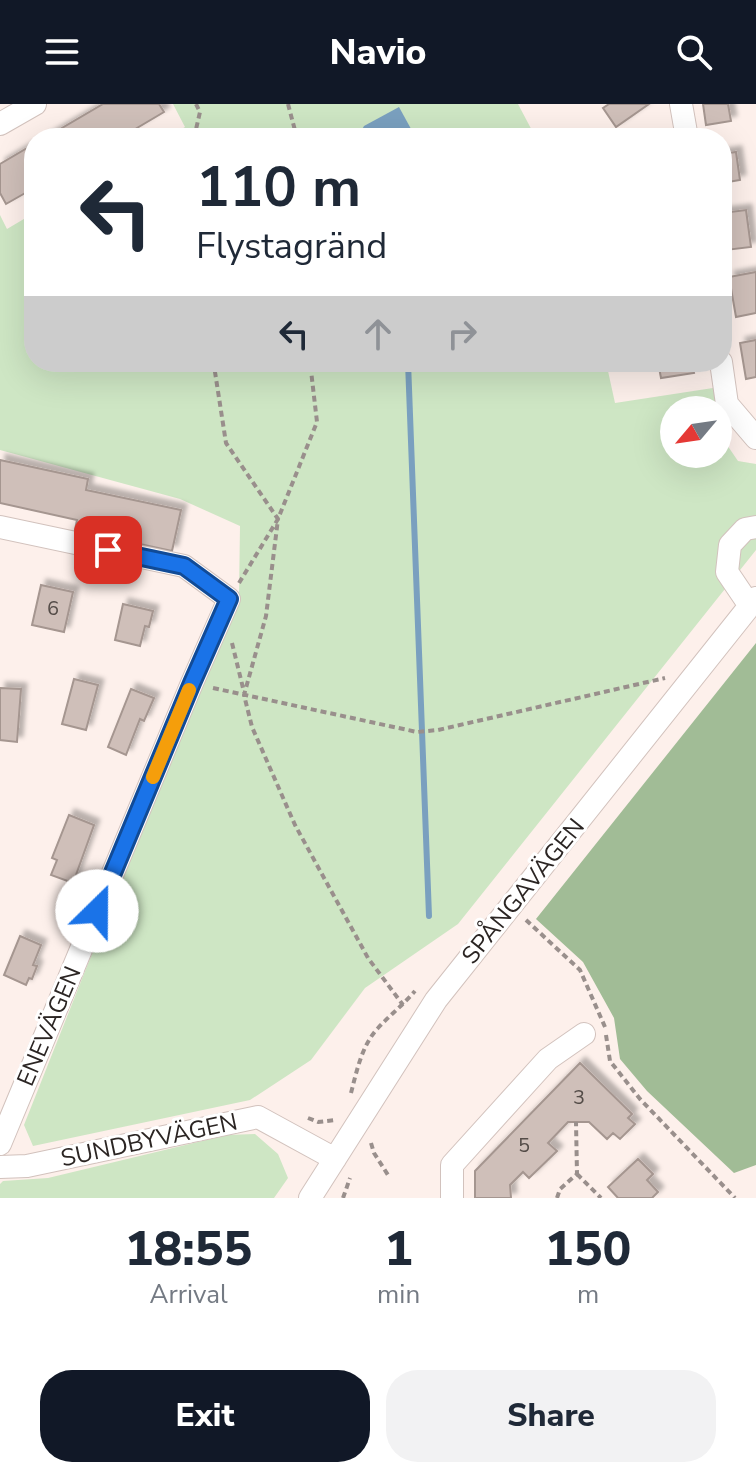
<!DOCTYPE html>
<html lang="en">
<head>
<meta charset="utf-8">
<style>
	body { margin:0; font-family:"Nunito Sans",sans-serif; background:#f2f2f3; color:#1f2937; height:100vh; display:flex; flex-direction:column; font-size:30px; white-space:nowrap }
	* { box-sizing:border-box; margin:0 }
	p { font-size:26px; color:#747a83 }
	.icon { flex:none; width:44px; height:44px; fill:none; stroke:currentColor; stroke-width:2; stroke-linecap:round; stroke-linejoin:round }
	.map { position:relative; height:1094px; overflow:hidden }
	.panel { display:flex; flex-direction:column; background:#fff; flex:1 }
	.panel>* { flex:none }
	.hud { position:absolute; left:24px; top:24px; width:708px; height:244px; border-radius:32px; box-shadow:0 8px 32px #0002; background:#fff; color:#1f2937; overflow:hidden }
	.needle { width:52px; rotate:241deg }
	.fabs { position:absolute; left:660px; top:292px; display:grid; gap:16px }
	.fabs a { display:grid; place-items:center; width:72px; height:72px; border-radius:50%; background:#fff; box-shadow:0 8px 32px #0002; font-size:40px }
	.pin { position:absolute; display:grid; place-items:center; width:68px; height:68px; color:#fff; margin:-34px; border-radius:16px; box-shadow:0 4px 12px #0006 }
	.me { position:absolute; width:88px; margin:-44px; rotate:23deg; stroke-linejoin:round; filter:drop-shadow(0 0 6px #0008) }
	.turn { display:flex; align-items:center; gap:28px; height:168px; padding:0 40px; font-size:36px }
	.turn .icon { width:104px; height:104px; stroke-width:2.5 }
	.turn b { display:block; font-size:56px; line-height:68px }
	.lanes { display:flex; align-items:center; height:76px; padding:0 40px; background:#0003; justify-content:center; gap:40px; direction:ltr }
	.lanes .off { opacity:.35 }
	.eta { display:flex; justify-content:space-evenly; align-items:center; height:136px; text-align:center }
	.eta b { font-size:48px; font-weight:800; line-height:56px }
	.button { display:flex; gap:16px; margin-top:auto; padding:16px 40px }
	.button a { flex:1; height:92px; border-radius:32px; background:#111827; color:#fff; font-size:32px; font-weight:800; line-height:92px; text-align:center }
	.button a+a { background:#f2f2f3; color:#1f2937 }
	header { display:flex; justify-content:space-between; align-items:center; height:104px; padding:0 40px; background:#111827; color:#fff; font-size:36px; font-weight:800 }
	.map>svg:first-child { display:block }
	.green { fill:#cee6c4 }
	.forest { fill:#a1bc96 }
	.water { fill:#7aa0bf }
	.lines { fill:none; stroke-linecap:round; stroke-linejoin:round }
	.stream { stroke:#7aa0bf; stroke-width:6 }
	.building { fill:#cfbfb9; stroke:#a59690; stroke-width:2; filter:url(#shadow) }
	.minor-casing { stroke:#d2c2bd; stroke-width:24 }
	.path { stroke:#998f8c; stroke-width:4; stroke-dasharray:6 4; stroke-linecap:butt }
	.minor { stroke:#fff; stroke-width:22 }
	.route-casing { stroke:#114b97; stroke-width:20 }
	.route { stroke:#1a73e8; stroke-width:14 }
	.slow { stroke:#f59e0b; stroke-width:14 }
	.labels { text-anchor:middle; stroke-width:6; stroke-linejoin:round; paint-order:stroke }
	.number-label { font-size:20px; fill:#544c48 }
	.street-label { font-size:24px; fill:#2b2523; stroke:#fff }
</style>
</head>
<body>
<header><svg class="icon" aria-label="menu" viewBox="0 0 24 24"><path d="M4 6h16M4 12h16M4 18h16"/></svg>Navio<svg class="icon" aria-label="search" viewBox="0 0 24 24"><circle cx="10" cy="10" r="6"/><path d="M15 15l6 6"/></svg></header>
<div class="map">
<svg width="756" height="1094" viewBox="0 0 756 1094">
	<defs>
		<filter id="shadow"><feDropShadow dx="5.5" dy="-5.5" stdDeviation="2" flood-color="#0004"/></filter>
	</defs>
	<rect width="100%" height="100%" fill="#fdf0eb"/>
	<path class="green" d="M173 0H518L536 34H166L185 23Z
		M34 109V258H606L615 299 713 284 718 306H674V350H718V306L725 338 738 357 756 360V446L458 820 365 884 311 956 250 996 33 1042 24 1021 193 595 239 492 240 422 180 395 0 346V111L7 125Z
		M255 1030 278 1050 288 1074 274 1094H0V1080L3 1077 48 1074 227 1031Z"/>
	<path class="forest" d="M756 539V1061L734 1069 647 987 620 955 614 914 583 858 536 815Z"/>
	<path class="water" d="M399 3 416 34H357L364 22Z"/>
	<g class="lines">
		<path class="stream" d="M408 258 429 812"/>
	</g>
	<path class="building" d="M103 0H159L164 8 120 34H45Z
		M609 0H649L616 23 603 4Z
		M703 0H728L731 17 706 21Z
		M34 40V84L6 100 0 89V60Z
		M736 48 740 76 722 79V50Z
		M746 106 751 143 726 146 722 109Z
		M756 168V209L736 213 729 173Z
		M756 236V273L746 275 740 239Z
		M658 258H692L694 269 661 274Z
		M0 356 88 375 86 386 181 406 172 447 75 426 77 416 0 399Z
		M41 481 73 488 64 528 32 521Z
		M123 500 153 507 149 523 145 522 140 542 115 536Z
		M74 575 98 581 86 626 62 620Z
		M0 584 21 585 17 638 0 636Z
		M131 585 154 594 144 617 140 615 126 651 108 643Z
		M69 711 94 721 73 779 51 771 57 756 52 754Z
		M20 832 41 841 33 861 37 862 32 875 29 874 26 881 4 871Z
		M580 959 632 1010 628 1014 635 1020 620 1035 613 1029 607 1035 589 1018H568L548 1039 557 1047 529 1074 523 1068 510 1081 511 1094H475V1067Z
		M638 1055 653 1070 647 1076 658 1088 652 1094H618L608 1083Z"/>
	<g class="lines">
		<defs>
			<path id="minor" d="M681 0 687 34
				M0 20 35 0
				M721 258 727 300 756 334
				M0 423 184 462 229 495 192 579 0 1040
				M750 502 727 468 730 441 745 425 756 423
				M0 1063 27 1062 258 1013 335 1055
				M310 1094 436 896 756 494
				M452 1094V1061L548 955 584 930"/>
		</defs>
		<use href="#minor" class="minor-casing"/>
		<path class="path" d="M288 0 297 34
			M194 34 200 8 196 0
			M211 258 215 268 226 339 278 415 266 512 244 591 252 623 295 721 368 854 403 901
			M239 479 278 415 317 318 310 258
			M232 539 244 588
			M213 584 417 628 438 626 665 574
			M526 816 580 866 605 923
			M606 931 610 957 640 995 735 1094
			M351 989C357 966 362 941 378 924 390 911 403 901 415 887
			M308 1014 318 1018 335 1016
			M371 1039 374 1049 388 1071
			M577 1070 601 1094
			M343 1094 350 1074
			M557 1094 560 1085 577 1070 576 1018"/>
		<use href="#minor" class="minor"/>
	</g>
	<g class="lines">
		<defs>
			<path id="route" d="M97 807 192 579 229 495 184 462 108 446"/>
		</defs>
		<use href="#route" class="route-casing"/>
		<use href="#route" class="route"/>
		<path class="slow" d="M153 673 189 586"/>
	</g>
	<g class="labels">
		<g class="number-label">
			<text x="53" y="511">6</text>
			<text x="579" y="1000">3</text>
			<text x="524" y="1048">5</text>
		</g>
		<g class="street-label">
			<text transform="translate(523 787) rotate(-51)" y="8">SPÅNGAVÄGEN</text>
			<text transform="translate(49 922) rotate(-67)" y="8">ENEVÄGEN</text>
			<text transform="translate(149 1036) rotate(-12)" y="8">SUNDBYVÄGEN</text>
		</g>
	</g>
</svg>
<div class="fabs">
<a><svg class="needle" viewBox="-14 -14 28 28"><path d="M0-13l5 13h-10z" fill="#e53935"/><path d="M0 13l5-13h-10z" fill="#747a83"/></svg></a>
</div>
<div class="pin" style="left:108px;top:446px;background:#d93025"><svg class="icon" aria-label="arrive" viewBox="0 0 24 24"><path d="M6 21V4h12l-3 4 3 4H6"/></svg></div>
<svg class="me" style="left:97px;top:807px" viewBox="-20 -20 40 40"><circle r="19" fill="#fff"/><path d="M0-13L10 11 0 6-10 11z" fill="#1a73e8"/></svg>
<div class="hud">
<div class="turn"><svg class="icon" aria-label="left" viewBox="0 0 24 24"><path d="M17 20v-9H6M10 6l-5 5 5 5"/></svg><div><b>110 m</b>Flystagränd</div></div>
<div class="lanes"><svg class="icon" aria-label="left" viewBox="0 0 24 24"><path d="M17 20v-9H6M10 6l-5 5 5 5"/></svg><svg class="icon off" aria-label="ahead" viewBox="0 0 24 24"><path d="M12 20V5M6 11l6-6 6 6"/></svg><svg class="icon off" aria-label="right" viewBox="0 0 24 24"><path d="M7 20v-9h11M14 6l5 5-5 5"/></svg></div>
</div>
</div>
<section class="panel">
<div class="eta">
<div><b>18:55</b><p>Arrival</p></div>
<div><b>1</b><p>min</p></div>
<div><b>150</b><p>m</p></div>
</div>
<div class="button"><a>Exit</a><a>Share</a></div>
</section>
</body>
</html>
